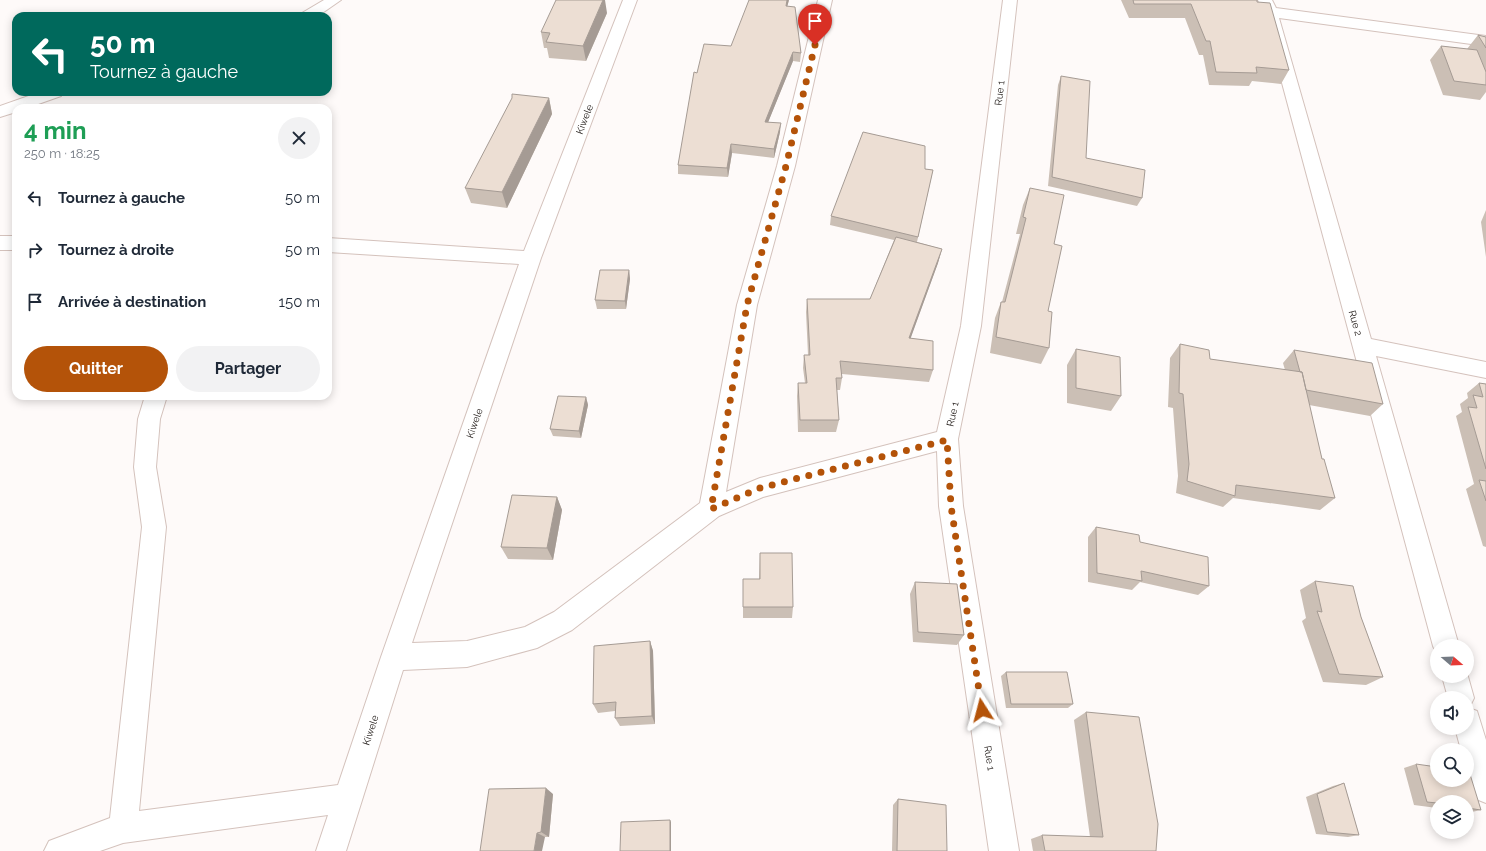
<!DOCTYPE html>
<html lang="fr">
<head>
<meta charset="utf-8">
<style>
	body { margin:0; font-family:Raleway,sans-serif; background:#f2f2f3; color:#1f2937; height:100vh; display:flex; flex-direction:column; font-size:15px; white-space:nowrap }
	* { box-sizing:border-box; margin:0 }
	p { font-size:13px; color:#747a83 }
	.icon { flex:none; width:22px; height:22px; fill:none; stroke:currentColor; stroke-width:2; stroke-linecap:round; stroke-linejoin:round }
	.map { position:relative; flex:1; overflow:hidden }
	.details { position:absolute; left:12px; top:104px; width:320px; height:296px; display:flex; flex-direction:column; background:#fff; border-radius:12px; box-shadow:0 2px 10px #0003 }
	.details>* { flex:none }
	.top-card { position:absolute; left:12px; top:12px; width:320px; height:84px; border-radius:12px; box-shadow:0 2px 10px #0003; background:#00695c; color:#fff; overflow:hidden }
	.needle { width:26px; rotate:109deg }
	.buttons { position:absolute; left:1430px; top:639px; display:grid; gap:8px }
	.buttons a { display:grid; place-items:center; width:44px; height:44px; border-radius:50%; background:#fff; box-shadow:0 2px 10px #0003; font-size:20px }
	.pin { position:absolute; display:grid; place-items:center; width:34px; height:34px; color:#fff; margin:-41px -17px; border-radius:50% 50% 50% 0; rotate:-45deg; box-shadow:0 0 4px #0007 }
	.pin .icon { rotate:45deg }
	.me { position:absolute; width:44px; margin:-22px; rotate:351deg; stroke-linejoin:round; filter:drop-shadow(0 0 3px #0008) }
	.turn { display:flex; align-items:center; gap:14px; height:84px; padding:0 12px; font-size:18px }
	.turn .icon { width:52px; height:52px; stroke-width:2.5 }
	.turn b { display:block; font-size:28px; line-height:34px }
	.round { display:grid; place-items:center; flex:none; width:42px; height:42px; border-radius:21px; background:#f2f2f3 }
	.overview { display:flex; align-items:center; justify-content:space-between; height:68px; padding:0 12px }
	h1 { font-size:24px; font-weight:700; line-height:30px; color:#1e9e55 }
	.primary-button { display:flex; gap:8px; margin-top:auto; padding:8px 12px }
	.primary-button a { flex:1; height:46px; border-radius:24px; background:#b45309; color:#fff; font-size:16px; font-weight:700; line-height:46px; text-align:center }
	.primary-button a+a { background:#f2f2f3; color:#1f2937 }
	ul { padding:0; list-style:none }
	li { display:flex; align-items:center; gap:12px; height:52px; padding:0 12px }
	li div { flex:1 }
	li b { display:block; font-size:15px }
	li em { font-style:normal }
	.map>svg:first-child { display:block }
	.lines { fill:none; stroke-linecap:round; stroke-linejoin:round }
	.minor-casing { stroke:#d4c2bc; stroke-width:2 }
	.minor { fill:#fff; fill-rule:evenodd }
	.wall { fill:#cbbfb5 }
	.shaded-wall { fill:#a59b94 }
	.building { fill:#ecded3; stroke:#a59b94 }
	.route { stroke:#b45309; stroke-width:7; stroke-dasharray:0 12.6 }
	.labels { text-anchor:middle; stroke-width:3; stroke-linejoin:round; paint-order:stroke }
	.street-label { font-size:10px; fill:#211b18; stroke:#fff }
</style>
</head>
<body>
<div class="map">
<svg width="1486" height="851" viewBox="0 0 1486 851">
	<rect width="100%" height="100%" fill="#fefaf9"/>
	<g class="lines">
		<defs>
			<path id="minor" d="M324 0H341L318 16H300L302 13Z
				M623 0H637L541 258 412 643 467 641 525 627 554 612 700 503 737 305 777 166 818 0H832L795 166 757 305 726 492 760 478 937 432 961 326 1003 0H1017L981 326 958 439 963 506 1019 851H989L939 506 937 451 763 497 719 516 572 630 537 648 467 667 403 670 346 851H316L328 815 123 843 100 851H44L49 841 110 818 142 527 134 467 138 419 145 396H167L160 419 156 467 166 527 139 811 338 785 381 657 519 264 328 252V238L524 251Z
				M1258 0H1272L1276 8 1486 36V46L1279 18 1371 339 1486 362V378L1376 356 1459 646H1437V655L1433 646 1263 12Z
				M40 92H63L61 96 27 108H16V112L0 117V106Z
				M0 236H16V250H0Z
				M1467 673 1474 698 1469 708 1477 711 1486 740V803L1476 799C1469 782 1467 768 1467 750H1461L1455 728H1467V698H1448L1442 676H1467Z"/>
		</defs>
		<use href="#minor" class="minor-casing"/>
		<use href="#minor" class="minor"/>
	</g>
	<path class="wall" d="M789 0 787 6 801 53 800 62 793 61 768 122 780 132 774 158 732 153 728 177 678 174V165L697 73 731 46Z
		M1121 0H1257V2L1289 70 1281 84 1252 81 1249 86 1209 85 1203 55H1199L1185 18H1129Z
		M607 13 586 61 549 58 547 48H544L541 32Z
		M1478 35 1486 37V92L1480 100 1443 95 1430 60 1441 46 1467 49Z
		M1061 76 1086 158 1142 198 1137 206 1048 186 1058 85Z
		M549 98 552 114 507 208 471 203 465 188Z
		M925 169 933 170 917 242 942 249 938 263 910 339 933 370 929 382 842 374V378L840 390H837L839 420 836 432H798L797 396 798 383H805L803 368 804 355H808L806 312 807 299H870L894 240 830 225 831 216Z
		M1030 188 1054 244 1048 311 1049 348 1041 364 990 353 995 318 1001 302H1002L1020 234H1016L1023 205Z
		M1486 210V257L1481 222Z
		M629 270 630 279 626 309H597L595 300Z
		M1180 344 1210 359 1285 370 1283 363 1294 350 1383 404 1370 416 1309 405 1322 459 1335 498 1320 510 1233 498 1223 507 1176 493 1178 476 1173 408 1168 407 1170 358Z
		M1076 349 1121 396 1111 411 1067 403V365Z
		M1479 383 1486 384V547L1483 546 1466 489 1474 484 1456 416 1462 412 1460 404 1468 398 1467 393Z
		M586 397 588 405 581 438 553 436 550 429Z
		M557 497 562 510 553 560 508 559 501 547Z
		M1096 527 1140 542 1209 586 1198 595 1140 582 1132 590 1088 582V537Z
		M760 553 793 607 792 618H743V607L759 579Z
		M1315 581 1361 617 1383 677 1366 685 1323 682 1302 621 1306 618 1300 590Z
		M915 582 964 635 957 645 913 642 910 594Z
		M650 641 653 651 655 724 620 726 615 718V711L598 713 593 704Z
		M1006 672 1073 704 1068 708H1006L1001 676Z
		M1086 712 1156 851H1033L1031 839 1042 835 1090 837 1074 720Z
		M1416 764 1481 810 1467 813V802H1437V808L1414 805 1404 768Z
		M1344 783 1359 835 1348 837 1316 834 1306 797 1333 786Z
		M553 794 549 837H545L480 851Z
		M898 799 947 851H892L893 805Z"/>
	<path class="shaded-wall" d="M603 0H605L607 13 586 61 583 46Z
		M787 0H789L785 15 786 6Z
		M793 52V61L765 130V122Z
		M549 98 552 114 507 208 502 192Z
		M781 123 780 132 774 158V149Z
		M731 144 732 153 728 177 727 168Z
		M942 249 938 263 906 351 909 338Z
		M629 270 630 279 626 309 625 301Z
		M586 397 588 405 581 438 579 431Z
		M557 497 562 510 553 560 547 548Z
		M650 641 653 651 655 724 652 716Z
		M546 788 553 794 549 837 541 832Z
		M670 820 671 822V851H670Z
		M537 833 545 837 542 851H534Z"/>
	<path class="building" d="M556 0H603L583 46 546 42 550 33 541 32Z
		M749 0H787L786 6 795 7 801 53 793 52 765 122 781 123 774 149 731 144 727 168 678 165 694 72 697 73 704 44 731 46Z
		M1133 0H1257V2L1270 3 1289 70 1256 67 1257 73 1216 72 1210 41H1206L1191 4H1134Z
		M1478 35 1486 37V48Z
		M1441 46 1477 50 1486 72V85L1454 81Z
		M1061 76 1090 81 1086 158 1145 170 1142 198 1052 177Z
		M512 94 549 98 502 192 465 188 512 98Z
		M863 132 925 146V169L933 170 918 237 831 216Z
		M1030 188 1064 195 1054 244 1062 246 1048 311 1052 312 1049 348 996 337 1001 302H1005L1026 218 1023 217Z
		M896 237 942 249 909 338 933 341V370L840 361 842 378H836L839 420H800L798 383H807L804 355H810L807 299H870Z
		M600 270H629L625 301 595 300Z
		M1180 344 1209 350 1210 359 1302 372 1322 459H1324L1335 498 1236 485 1235 496 1187 481 1189 464 1183 394 1179 393Z
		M1076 349 1120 357 1121 396 1076 388Z
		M1294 350 1372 363 1383 404 1306 390 1302 372H1300Z
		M1479 383 1486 384V469L1468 407 1477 408 1473 395 1483 397Z
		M558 396 586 397 579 431 550 429Z
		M1479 480 1486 481V501Z
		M512 495 557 497 547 548 501 547Z
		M1096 527 1139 535 1140 542 1208 557 1209 586 1141 571 1142 581 1097 573Z
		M760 553H792L793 607H743V579H760Z
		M1315 581 1353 586 1361 617 1383 677 1339 674 1317 611 1322 612Z
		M915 582 957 584 964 635 918 632Z
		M650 641 652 716 615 718 616 702 593 704 594 646Z
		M1006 672H1067L1073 704H1011Z
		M1086 712 1139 717 1158 824 1156 851H1045L1042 835 1103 837Z
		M1416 764 1437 767V780H1467V771H1469L1481 810 1467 808V802H1437V803L1427 802Z
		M1344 783 1359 835 1327 832 1317 794Z
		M546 788 541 832 537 833 534 851H480L489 789Z
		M898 799 946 805 947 851H897Z
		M670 820V851H620L621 822Z"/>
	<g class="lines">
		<path class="route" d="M815 45 786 166 747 305 711 509 760 488 947 440 951 506 982 710"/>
	</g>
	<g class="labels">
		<g class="street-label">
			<text transform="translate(999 93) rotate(-83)" y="4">Rue 1</text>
			<text transform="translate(584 119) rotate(-69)" y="4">Kiwele</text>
			<text transform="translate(1356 323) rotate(74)" y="4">Rue 2</text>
			<text transform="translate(952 414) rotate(-78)" y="4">Rue 1</text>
			<text transform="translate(474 423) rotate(-71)" y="4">Kiwele</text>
			<text transform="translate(370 730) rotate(-72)" y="4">Kiwele</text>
			<text transform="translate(990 758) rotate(81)" y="4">Rue 1</text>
		</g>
	</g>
</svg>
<div class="buttons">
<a><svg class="needle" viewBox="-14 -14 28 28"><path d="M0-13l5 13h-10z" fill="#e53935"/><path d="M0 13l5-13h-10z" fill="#747a83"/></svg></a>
<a><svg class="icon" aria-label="sound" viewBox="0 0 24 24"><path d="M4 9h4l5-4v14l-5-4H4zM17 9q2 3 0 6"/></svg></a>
<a><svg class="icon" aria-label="search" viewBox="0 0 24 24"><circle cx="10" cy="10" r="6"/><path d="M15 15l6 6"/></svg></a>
<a><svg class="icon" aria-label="layers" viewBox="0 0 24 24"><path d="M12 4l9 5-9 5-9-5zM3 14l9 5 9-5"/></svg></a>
</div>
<div class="pin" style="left:815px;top:45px;background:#d93025"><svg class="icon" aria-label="arrive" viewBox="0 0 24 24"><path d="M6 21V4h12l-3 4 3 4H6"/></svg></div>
<svg class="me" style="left:982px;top:710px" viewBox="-20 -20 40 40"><path d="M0-17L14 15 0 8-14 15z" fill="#b45309" stroke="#fff" stroke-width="4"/></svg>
<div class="top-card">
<div class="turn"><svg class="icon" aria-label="left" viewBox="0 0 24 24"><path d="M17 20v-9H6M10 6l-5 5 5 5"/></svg><div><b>50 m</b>Tournez à gauche</div></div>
</div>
<section class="details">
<div class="overview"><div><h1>4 min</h1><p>250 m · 18:25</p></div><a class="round"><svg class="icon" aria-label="close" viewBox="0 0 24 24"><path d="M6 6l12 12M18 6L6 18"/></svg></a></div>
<ul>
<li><svg class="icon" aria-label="left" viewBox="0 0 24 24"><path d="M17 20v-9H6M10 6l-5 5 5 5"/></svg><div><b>Tournez à gauche</b></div><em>50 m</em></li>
<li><svg class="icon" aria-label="right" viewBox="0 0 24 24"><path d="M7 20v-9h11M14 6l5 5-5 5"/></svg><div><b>Tournez à droite</b></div><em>50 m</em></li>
<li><svg class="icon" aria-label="arrive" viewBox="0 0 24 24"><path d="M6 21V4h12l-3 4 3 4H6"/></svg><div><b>Arrivée à destination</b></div><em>150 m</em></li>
</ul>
<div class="primary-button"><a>Quitter</a><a>Partager</a></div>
</section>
</div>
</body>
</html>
